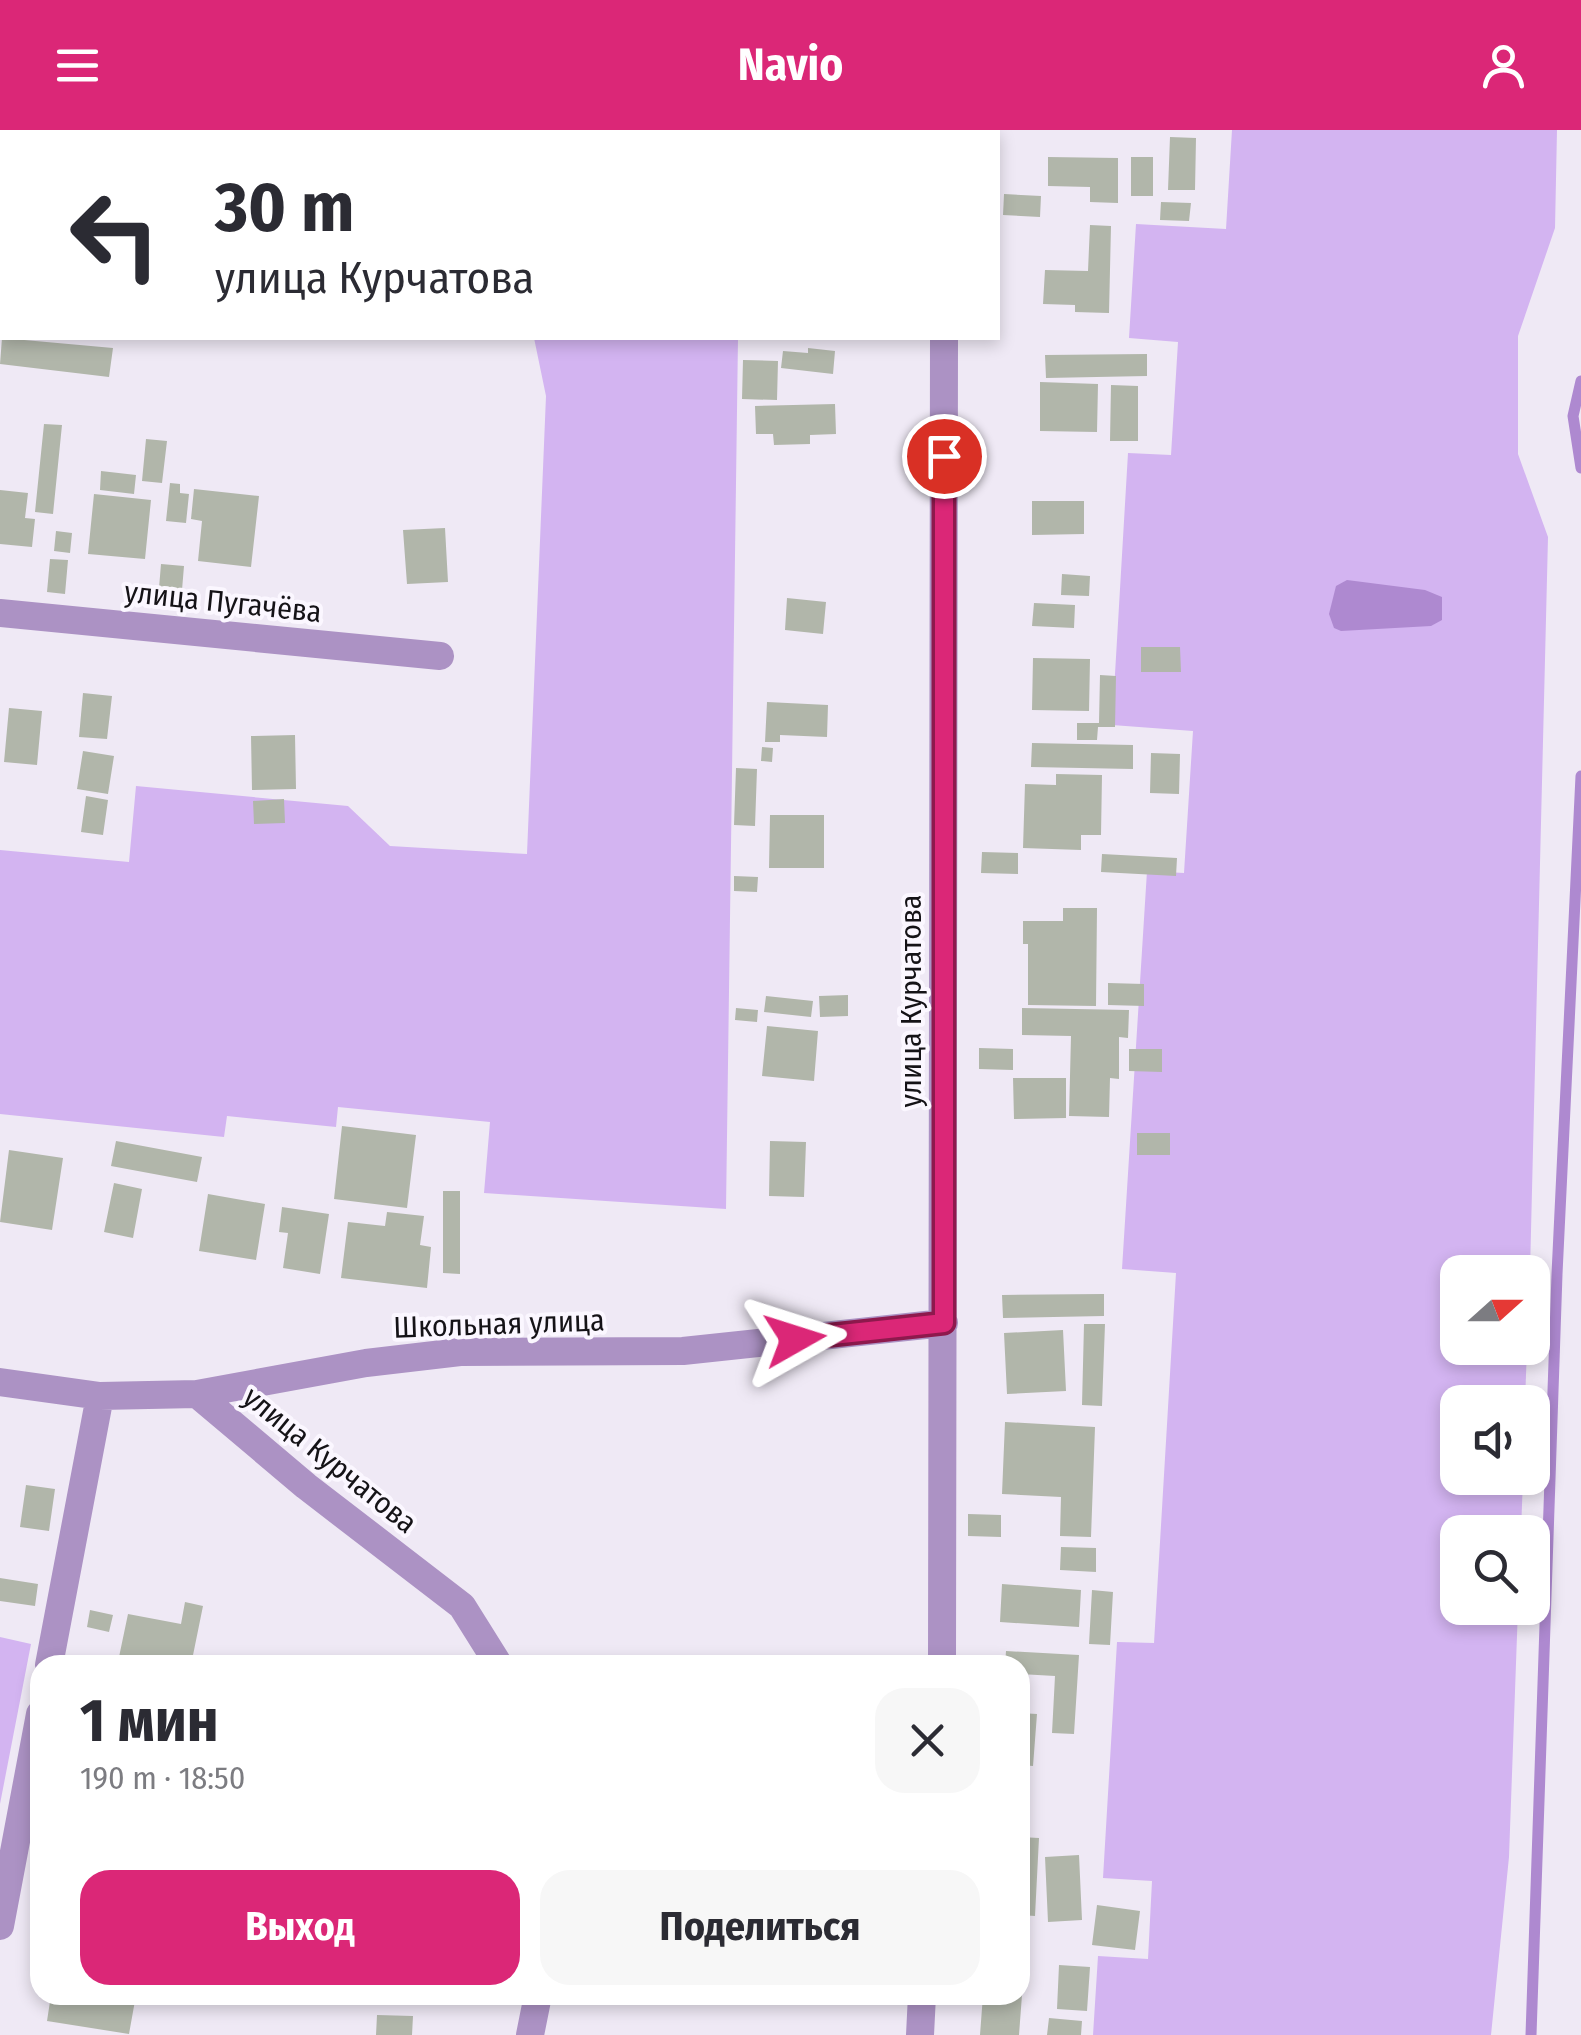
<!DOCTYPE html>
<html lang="ru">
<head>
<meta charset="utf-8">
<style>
	body { margin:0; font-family:"Fira Sans Condensed",sans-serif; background:#f7f7f7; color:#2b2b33; height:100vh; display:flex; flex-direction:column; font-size:38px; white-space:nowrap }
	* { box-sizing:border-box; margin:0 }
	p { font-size:32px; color:#7c7c81 }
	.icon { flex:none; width:55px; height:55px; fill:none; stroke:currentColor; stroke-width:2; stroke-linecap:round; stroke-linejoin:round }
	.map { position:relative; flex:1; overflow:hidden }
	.sheet { position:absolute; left:30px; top:1525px; width:1000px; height:350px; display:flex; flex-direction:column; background:#fff; border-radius:30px; box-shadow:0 5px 15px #0003 }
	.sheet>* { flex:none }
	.hud { position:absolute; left:0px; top:0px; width:1000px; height:210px; box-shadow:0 5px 15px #0003; background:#fff; color:#2b2b33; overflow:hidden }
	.needle { width:65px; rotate:69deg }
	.buttons { position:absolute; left:1440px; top:1125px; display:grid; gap:20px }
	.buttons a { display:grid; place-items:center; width:110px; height:110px; border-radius:20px; background:#fff; box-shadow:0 5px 15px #0003; font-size:50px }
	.pin { position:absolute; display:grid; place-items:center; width:85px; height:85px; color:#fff; margin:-42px; border:5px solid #fff; border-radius:50%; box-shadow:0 2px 10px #0007 }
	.me { position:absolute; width:110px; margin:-55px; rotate:84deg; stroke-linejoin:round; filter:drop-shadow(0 0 8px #0008) }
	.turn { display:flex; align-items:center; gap:35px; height:210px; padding:0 50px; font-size:45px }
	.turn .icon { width:130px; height:130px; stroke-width:2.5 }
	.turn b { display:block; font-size:70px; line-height:85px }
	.round { display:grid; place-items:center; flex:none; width:105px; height:105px; border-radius:30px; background:#f7f7f7 }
	.headline { display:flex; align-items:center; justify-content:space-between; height:170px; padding:0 50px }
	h1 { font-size:60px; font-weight:700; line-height:75px }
	.cta { display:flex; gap:20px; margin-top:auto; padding:20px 50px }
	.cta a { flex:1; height:115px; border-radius:30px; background:#db2777; color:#fff; font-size:40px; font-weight:700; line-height:115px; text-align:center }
	.cta a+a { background:#f7f7f7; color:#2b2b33 }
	header { display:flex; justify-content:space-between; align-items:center; height:130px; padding:0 50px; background:#db2777; color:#fff; font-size:45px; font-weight:700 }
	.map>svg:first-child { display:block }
	.green { fill:#d3b4f1 }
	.water { fill:#ae89d0 }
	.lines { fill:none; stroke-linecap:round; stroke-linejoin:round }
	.stream { stroke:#ae89d0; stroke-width:11 }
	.building { fill:#b1b6aa }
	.minor { stroke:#ac92c4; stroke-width:28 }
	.route-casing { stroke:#8e194d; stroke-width:25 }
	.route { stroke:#db2777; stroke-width:18 }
	.labels { text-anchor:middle; stroke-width:8; stroke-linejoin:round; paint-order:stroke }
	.street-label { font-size:30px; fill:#151317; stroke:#fbf7ff }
</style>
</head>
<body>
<header><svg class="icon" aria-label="menu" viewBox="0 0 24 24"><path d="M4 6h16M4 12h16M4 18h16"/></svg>Navio<svg class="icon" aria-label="person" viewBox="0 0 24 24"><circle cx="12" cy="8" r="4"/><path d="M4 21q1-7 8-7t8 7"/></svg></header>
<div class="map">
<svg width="1581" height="1905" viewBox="0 0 1581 1905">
	<rect width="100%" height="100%" fill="#efe9f5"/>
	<path class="green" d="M507 0H740L507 2Z
		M1232 0H1557L1555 98 1518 206V324L1548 407 1530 1142H1458V1218H1527L1525 1272H1458V1348H1523L1521 1402H1458V1478H1518L1509 1727 1491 1905H1093L1098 1826 1148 1829 1152 1751 1103 1748 1117 1512 1154 1513 1176 1143 1122 1139 1147 741 1184 743 1193 601 1112 595 1128 323 1171 325 1178 212 1129 208 1136 94 1226 99Z
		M534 208H738L726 1079 484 1063 490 992 338 977 336 997 227 986 224 1007 0 984V720L129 732 136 656 348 676 390 716 527 724 546 266Z
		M0 1507 31 1514 0 1674Z"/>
	<path class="water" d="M1347 450 1425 460 1442 467V490L1431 496 1341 501 1334 498 1329 484 1336 456Z"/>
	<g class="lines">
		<path class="stream" d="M1581 251 1573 286 1581 338
			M1531 1905 1557 1144 1581 646"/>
	</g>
	<path class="building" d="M1170 7 1196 8 1195 60H1168Z
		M1048 27 1118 28V73L1090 72V57L1048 56Z
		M1131 27H1153V66H1131Z
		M1004 64 1041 66 1040 87 1003 85Z
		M1161 72 1191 73 1189 91 1160 90Z
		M1090 95 1111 96 1109 183 1075 182V175L1043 174 1045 140 1088 141Z
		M2 208 113 218 109 247 0 234Z
		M808 218 835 221 833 244 781 238 783 221 808 223Z
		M1147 224V246L1046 248 1045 225Z
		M743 230 778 231 777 270 742 269Z
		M1040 252 1098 254 1097 302 1040 301Z
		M1111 255 1138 256V311H1110Z
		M835 274 836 304 810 305V314L774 315 773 304H756L755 276Z
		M44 294 62 295 53 384 35 382Z
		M146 309 167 311 162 353 142 351Z
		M101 341 136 345 134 364 100 360Z
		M170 353 180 354V363L189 364 186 393 166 391Z
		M194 359 259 366 251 437 198 431 202 391 191 389Z
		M0 360 28 363 25 388 35 389 32 417 0 414Z
		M94 364 151 370 145 429 88 424Z
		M1032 371H1084V404L1032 405Z
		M445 398 448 452 407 454 403 400Z
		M56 401 72 403 70 423 54 421Z
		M50 429 68 430 65 464 47 462Z
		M161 434 184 436 181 472 158 470Z
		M1062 444 1090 446 1089 466 1061 465Z
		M787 468 826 472 823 504 785 500Z
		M1034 473 1075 475 1074 498 1032 496Z
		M1141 517H1180L1181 542H1141Z
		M1033 528 1090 529 1089 581 1032 580Z
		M1100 545 1116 546 1115 597H1098L1097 610H1077V593H1099Z
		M83 563 112 566 107 609 79 607Z
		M767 572 828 575 827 607 780 605V612H765Z
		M9 578 42 581 37 635 4 632Z
		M295 605 296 659 252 660 251 606Z
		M1032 613 1133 615V639L1031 637Z
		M762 617 773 618 772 632 761 631Z
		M83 621 114 626 108 664 77 659Z
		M1151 623 1180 624 1179 664 1150 663Z
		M736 638 757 639 755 696 734 695Z
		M1056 644 1102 645 1101 705H1081V720L1023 718 1025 654 1056 655Z
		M86 666 108 670 103 705 81 702Z
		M284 669 285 693 254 694 253 671Z
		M770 685H824V738H769Z
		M982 722 1018 723V744L981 743Z
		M1102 724 1177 728 1176 746 1101 742Z
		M734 746 758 747 757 762 734 761Z
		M1063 778H1097L1096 876 1028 875V814H1023V791H1063Z
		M1108 853 1144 854V876L1108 875Z
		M848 865V886L820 887 819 866Z
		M766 866 813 871 811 887 764 882Z
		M736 878 758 880 757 892 735 890Z
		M1022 878 1129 880 1128 908 1119 907V949L1110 948 1109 987 1069 986 1071 906 1022 905Z
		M767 896 818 901 814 951 762 946Z
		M979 918 1013 919V940L979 939Z
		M1129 919H1162V942L1129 941Z
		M1013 948H1066V988L1014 989Z
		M342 996 416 1005 407 1078 334 1069Z
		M1137 1003H1170V1025H1137Z
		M116 1011 202 1027 197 1052 111 1036Z
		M770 1011 806 1012 804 1067 769 1066Z
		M9 1020 63 1028 52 1100 0 1092Z
		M114 1053 142 1059 133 1108 104 1102Z
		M443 1061H460V1144L443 1143Z
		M208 1064 265 1074 256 1130 199 1121Z
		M282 1077 329 1084 320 1144 283 1138 288 1103 279 1102Z
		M387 1082 424 1086 420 1115 431 1117 427 1158 341 1148 348 1092 385 1096Z
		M1104 1164V1186L1003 1188 1002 1165Z
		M1084 1194H1105L1102 1276 1082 1275Z
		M1063 1200 1066 1261 1007 1264 1004 1203Z
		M1005 1292 1095 1297 1091 1407 1060 1406 1061 1367 1002 1364Z
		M26 1355 55 1359 49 1401 20 1397Z
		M968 1384 1001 1385V1407L968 1406Z
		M1061 1417 1096 1418V1442L1060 1440Z
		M0 1448 38 1454 35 1476 0 1471Z
		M1002 1454 1081 1460 1079 1497 1000 1492Z
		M1092 1460 1113 1462 1110 1515 1089 1514Z
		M185 1472 203 1476 191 1535H158L119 1527 128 1484 181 1494Z
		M90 1480 113 1485 109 1502 87 1497Z
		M1006 1521 1079 1525 1074 1604 1052 1603 1055 1546 1020 1544V1535H1005Z
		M417 1528 475 1530V1535H416Z
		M1020 1583 1037 1584 1033 1636 1020 1635Z
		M1020 1707 1039 1708 1035 1786 1020 1785Z
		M1079 1725 1082 1790 1048 1792 1045 1727Z
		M1097 1775 1140 1781 1135 1820 1092 1815Z
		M1059 1835 1090 1837 1087 1881 1057 1879Z
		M51 1865H136L129 1904 47 1891Z
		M355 1865H405V1872Z
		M983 1865H1022L1019 1905H980Z
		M377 1885 413 1886 412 1905H376Z
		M1049 1888 1082 1891 1081 1905H1047Z"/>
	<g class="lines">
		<path class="minor" d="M945 2V0
			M0 483 440 526
			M0 1252 100 1266 197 1264 366 1233 460 1222 683 1221 944 1193
			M197 1264 306 1356 462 1476 499 1535
			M49 1535 100 1266
			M942 1535 944 208
			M0 1796 40 1584
			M530 1905 538 1865
			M920 1905 922 1865"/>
	</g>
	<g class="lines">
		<defs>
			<path id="route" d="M795 1209 944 1193V326"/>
		</defs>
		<use href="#route" class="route-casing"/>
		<use href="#route" class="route"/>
	</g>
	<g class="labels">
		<g class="street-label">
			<text transform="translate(223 472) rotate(6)" y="10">улица Пугачёва</text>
			<text transform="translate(911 871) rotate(-90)" y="10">улица Курчатова</text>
			<text transform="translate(499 1194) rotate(-2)" y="10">Школьная улица</text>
			<text transform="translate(330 1330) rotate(39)" y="10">улица Курчатова</text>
		</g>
	</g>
</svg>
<div class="buttons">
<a><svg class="needle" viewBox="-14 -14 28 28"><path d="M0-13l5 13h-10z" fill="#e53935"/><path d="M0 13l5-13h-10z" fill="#7c7c81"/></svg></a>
<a><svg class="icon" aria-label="sound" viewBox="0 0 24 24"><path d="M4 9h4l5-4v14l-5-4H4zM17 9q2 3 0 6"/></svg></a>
<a><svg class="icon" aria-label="search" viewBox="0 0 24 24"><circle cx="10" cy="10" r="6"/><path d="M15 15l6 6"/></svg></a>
</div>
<div class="pin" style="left:944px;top:326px;background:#d93025"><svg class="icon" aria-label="arrive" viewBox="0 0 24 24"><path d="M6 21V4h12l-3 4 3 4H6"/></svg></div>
<svg class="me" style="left:795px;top:1209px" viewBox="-20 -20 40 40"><path d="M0-17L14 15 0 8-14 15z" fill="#db2777" stroke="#fff" stroke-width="4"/></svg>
<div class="hud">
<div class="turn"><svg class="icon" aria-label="left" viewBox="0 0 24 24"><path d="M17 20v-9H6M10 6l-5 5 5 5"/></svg><div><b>30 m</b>улица Курчатова</div></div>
</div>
<section class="sheet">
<div class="headline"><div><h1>1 мин</h1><p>190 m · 18:50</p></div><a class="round"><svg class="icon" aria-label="close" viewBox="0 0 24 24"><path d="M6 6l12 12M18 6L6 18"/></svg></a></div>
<div class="cta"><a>Выход</a><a>Поделиться</a></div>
</section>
</div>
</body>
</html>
